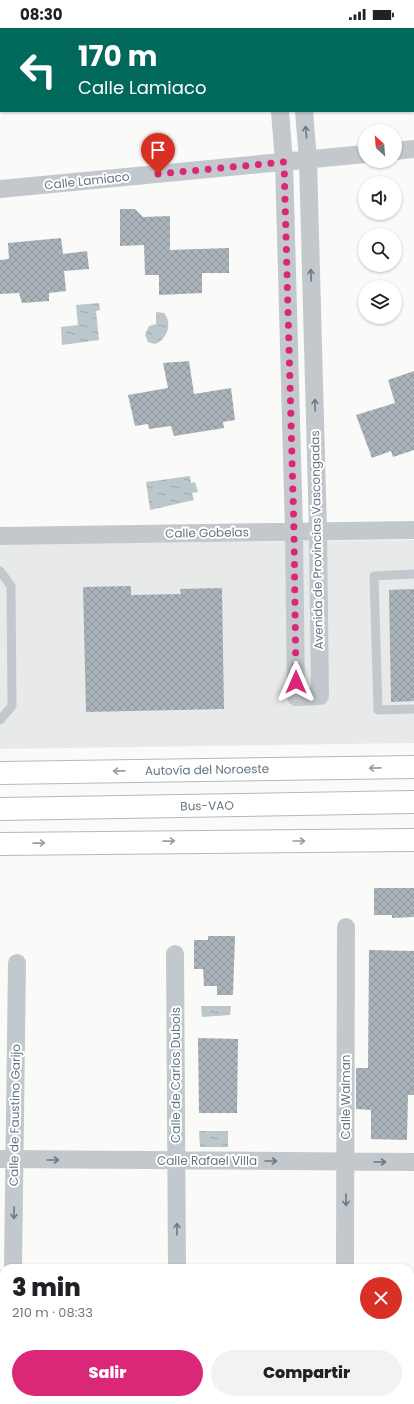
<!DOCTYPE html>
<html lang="es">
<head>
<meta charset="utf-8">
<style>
	body { margin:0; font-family:Poppins,sans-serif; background:#f2f2f2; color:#202124; height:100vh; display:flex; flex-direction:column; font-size:15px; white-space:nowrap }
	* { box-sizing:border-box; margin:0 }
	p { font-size:13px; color:#757577 }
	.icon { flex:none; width:22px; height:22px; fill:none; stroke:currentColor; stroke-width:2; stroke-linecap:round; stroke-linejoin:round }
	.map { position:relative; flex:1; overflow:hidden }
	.details { position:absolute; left:0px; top:1236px; width:414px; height:140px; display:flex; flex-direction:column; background:#fff; border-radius:12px 12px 0 0; box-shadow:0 1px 3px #0004 }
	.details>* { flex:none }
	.hud { position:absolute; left:0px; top:0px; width:414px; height:84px; box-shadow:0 1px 3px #0004; background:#00695c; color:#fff; overflow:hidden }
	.needle { width:26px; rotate:334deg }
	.tools { position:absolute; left:358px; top:96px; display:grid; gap:8px }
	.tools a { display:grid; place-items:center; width:44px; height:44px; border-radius:50%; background:#fff; box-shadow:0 1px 3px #0004; font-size:20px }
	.pin { position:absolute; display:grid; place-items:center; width:34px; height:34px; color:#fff; margin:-41px -17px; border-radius:50% 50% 50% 0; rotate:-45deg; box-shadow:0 0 4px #0007 }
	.pin .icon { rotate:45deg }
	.me { position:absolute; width:44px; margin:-22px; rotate:0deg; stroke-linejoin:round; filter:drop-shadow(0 0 3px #0008) }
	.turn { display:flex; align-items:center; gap:14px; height:84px; padding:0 12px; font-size:18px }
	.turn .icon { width:52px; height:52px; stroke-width:2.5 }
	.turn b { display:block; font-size:28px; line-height:34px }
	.round { display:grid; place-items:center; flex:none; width:42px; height:42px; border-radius:21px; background:#f2f2f2 }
	.summary { display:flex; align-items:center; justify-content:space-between; height:68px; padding:0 12px }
	h1 { font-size:24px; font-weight:800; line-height:30px }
	.cta { display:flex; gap:8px; margin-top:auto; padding:8px 12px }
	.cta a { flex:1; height:46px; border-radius:24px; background:#db2777; color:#fff; font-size:16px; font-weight:800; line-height:46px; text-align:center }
	.cta a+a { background:#f2f2f2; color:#202124 }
	.status { display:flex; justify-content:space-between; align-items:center; height:28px; padding:0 20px; background:#fff; direction:ltr }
	.status svg { height:11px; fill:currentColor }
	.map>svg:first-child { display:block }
	.built { fill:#e8e9e9 }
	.water { fill:url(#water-ripples) }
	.building { fill:url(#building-cross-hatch) }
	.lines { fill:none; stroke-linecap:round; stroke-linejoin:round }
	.highway-casing { stroke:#b4b9bd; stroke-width:24 }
	.lane { stroke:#c3c8cc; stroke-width:9 }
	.street { stroke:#c3c8cc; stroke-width:18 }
	.highway { stroke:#fff; stroke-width:22 }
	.oneway { stroke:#6a7a87 }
	.oneway2 { stroke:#939fa8 }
	.route { stroke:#db2777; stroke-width:7; stroke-dasharray:0 12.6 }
	.labels { text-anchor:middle; stroke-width:4; stroke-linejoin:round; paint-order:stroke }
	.street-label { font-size:12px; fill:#657683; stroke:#fff }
</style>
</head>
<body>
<div class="status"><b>08:30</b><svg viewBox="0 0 49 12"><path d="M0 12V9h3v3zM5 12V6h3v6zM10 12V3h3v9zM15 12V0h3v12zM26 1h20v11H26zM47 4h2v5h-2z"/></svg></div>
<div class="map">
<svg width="414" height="1376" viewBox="0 0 414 1376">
	<defs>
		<pattern id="water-ripples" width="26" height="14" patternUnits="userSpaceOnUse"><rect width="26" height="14" fill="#bbc7cb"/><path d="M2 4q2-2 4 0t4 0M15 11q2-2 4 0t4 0" fill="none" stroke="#9ca6aa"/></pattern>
		<pattern id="building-cross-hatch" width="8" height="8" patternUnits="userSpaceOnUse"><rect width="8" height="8" fill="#aab3b9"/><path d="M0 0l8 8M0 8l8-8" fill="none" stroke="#8e969c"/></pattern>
	</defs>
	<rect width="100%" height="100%" fill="#fafaf8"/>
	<path class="built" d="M414 512V715L0 721V516Z"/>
	<path class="water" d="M99 275 100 282 96 283 99 312 62 317 61 299 78 297 76 277Z
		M156 284 164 285C173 295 167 312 155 316L148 314 145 307 149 298 156 296Z
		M190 448 191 455 195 454 198 464 192 465 194 472 150 482 146 454Z
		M201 978H231L230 987 202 989Z
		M199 1103H228V1119H200Z"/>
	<path class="building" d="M120 181H135L143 189 170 188V222L229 220V245H202V265L159 267V247H145L144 217 120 218Z
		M61 210 63 226 87 223 89 241 64 243 66 263 49 265V273L22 275 19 265 0 266V232L9 231 8 215Z
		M189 333 194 366 231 360 235 392 223 394 224 400 174 408 171 398 149 401 148 396 135 398 128 367 168 360 163 335Z
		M414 343V422L393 429 391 423 372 430 356 387 395 375 388 352Z
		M131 558V567L181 566 180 561 222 560 224 681 86 684 83 559Z
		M414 561V673L391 674 389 562Z
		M374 860H414V889L392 890V887H374Z
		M208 908H235L233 967H217V958H204L203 941H194V912H208Z
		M369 922 414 923V1067H408L407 1112 371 1111V1082L356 1081V1040H368Z
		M198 1010 238 1011 237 1085H199Z"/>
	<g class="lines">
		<defs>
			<path id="highway" d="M0 745 414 739
				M0 781 414 774
				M0 816 414 812"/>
		</defs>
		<use href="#highway" class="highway-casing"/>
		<path class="lane" d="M0 543 11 558 12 678 0 692
			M414 546 374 548 378 682 414 681"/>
		<path class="street" d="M274 0V1
			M298 0V1
			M280 83 284 134 294 503 296 669 320 668 318 503 308 132 304 83
			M395 123 414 121
			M0 161 365 126
			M0 508 414 502
			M175 926 177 1240
			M0 1131 414 1134
			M13 1240 17 935
			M345 1240 346 899
			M0 1268H4
			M410 1272H414
			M178 1372V1376
			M11 1376V1372
			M345 1376V1372"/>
		<use href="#highway" class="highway"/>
	</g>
	<defs><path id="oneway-shaft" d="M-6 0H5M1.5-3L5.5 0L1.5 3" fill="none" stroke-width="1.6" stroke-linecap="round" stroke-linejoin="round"/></defs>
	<g class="oneway">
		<use href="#oneway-shaft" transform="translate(306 104) rotate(-95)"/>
		<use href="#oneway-shaft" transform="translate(311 247) rotate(-92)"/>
		<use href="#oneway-shaft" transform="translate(315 377) rotate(-92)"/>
		<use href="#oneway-shaft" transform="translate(53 1132)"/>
		<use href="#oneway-shaft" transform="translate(271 1133)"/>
		<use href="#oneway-shaft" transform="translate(380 1134)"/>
		<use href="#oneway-shaft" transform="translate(346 1172) rotate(90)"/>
		<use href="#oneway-shaft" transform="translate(14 1185) rotate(91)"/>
		<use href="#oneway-shaft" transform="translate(177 1201) rotate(-90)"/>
	</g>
	<g class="oneway2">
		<use href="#oneway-shaft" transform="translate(375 740) rotate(179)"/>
		<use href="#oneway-shaft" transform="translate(119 743) rotate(179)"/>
		<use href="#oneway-shaft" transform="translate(169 813) rotate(-1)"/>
		<use href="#oneway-shaft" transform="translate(299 813)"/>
		<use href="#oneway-shaft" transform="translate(39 815) rotate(-1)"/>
	</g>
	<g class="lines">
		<path class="route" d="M158 146 284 134 294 504 296 654"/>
	</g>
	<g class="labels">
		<g class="street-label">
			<text transform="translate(87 153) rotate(-6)" y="4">Calle Lamiaco</text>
			<text transform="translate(207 505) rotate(-1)" y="4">Calle Gobelas</text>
			<text transform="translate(317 512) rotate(-91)" y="4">Avenida de Provincias Vascongadas</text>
			<text transform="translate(207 742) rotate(-1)" y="4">Autovía del Noroeste</text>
			<text transform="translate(207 778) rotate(-1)" y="4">Bus-VAO</text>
			<text transform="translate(176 1047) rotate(-90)" y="4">Calle de Carlos Dubois</text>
			<text transform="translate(346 1069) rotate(-90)" y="4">Calle Walman</text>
			<text transform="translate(15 1087) rotate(-89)" y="4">Calle de Faustino Garijo</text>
			<text x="207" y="1137">Calle Rafael Villa</text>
		</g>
	</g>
</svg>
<div class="tools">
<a><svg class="needle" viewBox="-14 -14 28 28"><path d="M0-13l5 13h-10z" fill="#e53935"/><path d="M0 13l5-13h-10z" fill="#757577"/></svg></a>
<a><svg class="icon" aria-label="sound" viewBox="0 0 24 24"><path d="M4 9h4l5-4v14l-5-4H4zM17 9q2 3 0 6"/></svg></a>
<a><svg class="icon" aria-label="search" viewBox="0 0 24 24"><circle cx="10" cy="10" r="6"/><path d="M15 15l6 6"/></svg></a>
<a><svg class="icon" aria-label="layers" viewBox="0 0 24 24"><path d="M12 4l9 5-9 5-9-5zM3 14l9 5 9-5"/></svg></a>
</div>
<div class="pin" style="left:158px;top:146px;background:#d93025"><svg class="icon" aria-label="arrive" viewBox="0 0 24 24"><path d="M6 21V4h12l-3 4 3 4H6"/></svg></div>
<svg class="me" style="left:296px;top:654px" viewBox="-20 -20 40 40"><path d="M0-17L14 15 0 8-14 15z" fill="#db2777" stroke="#fff" stroke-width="4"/></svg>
<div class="hud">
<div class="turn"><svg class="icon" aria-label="left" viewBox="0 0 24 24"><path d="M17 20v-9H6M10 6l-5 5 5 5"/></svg><div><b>170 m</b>Calle Lamiaco</div></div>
</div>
<section class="details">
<div class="summary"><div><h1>3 min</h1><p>210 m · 08:33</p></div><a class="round" style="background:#d93025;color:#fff"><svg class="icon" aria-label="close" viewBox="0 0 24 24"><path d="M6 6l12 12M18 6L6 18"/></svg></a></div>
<div class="cta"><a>Salir</a><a>Compartir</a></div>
</section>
</div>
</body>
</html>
